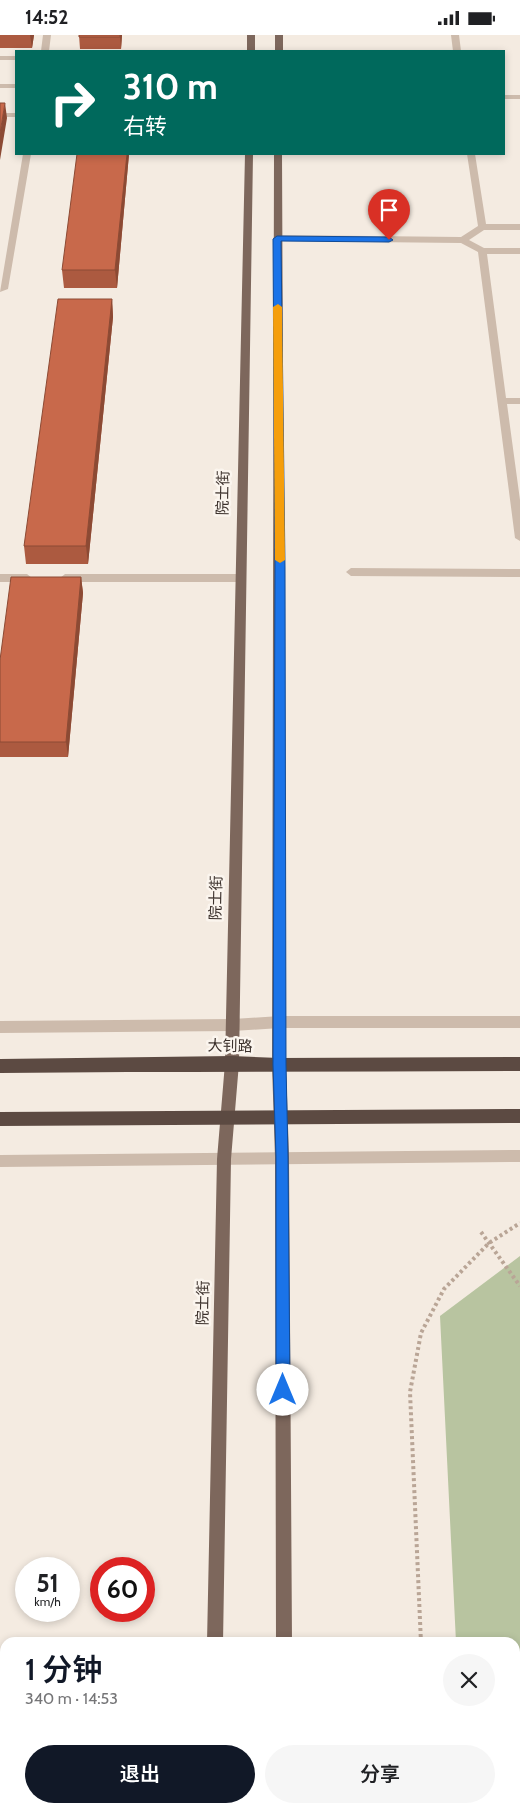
<!DOCTYPE html>
<html lang="zh">
<head>
<meta charset="utf-8">
<style>
	body { margin:0; font-family:Cabin,"Noto Sans SC",sans-serif; background:#f6f6f6; color:#202124; height:100vh; display:flex; flex-direction:column; font-size:19px; white-space:nowrap }
	* { box-sizing:border-box; margin:0 }
	p { font-size:16px; color:#757577 }
	.icon { flex:none; width:28px; height:28px; fill:none; stroke:currentColor; stroke-width:2; stroke-linecap:round; stroke-linejoin:round }
	.map { position:relative; flex:1; overflow:hidden }
	.drawer { position:absolute; left:0px; top:1602px; width:520px; height:176px; display:flex; flex-direction:column; background:#fff; border-radius:15px 15px 0 0; box-shadow:0 2px 8px #0003 }
	.drawer>* { flex:none }
	.banner { position:absolute; left:15px; top:15px; width:490px; height:105px; border-radius:0px; box-shadow:0 2px 8px #0003; background:#00695c; color:#fff; overflow:hidden }
	.speed { position:absolute; left:15px; top:1522px; display:flex; gap:10px; font-size:25px; font-weight:700; text-align:center }
	.speed>* { display:grid; place-content:center; width:65px; height:65px; border-radius:50%; background:#fff; box-shadow:0 2px 8px #0003; line-height:1 }
	.speed small { font-size:12px; font-weight:400 }
	.speed .limit { border:8px solid #d22; background:#fff; color:#111 }
	.pin { position:absolute; display:grid; place-items:center; width:42px; height:42px; color:#fff; margin:-51px -21px; border-radius:50% 50% 50% 0; rotate:-45deg; box-shadow:0 0 5px #0007 }
	.pin .icon { rotate:45deg }
	.me { position:absolute; width:55px; margin:-28px; rotate:0deg; stroke-linejoin:round; filter:drop-shadow(0 0 4px #0008) }
	.turn { display:flex; align-items:center; gap:18px; height:105px; padding:0 25px; font-size:22px }
	.turn .icon { width:65px; height:65px; stroke-width:2.5 }
	.turn b { display:block; font-size:35px; line-height:42px }
	.round { display:grid; place-items:center; flex:none; width:52px; height:52px; border-radius:26px; background:#f6f6f6 }
	.head { display:flex; align-items:center; justify-content:space-between; height:85px; padding:0 25px }
	h1 { font-size:30px; font-weight:600; line-height:38px; color:#111827 }
	.cta { display:flex; gap:10px; margin-top:auto; padding:10px 25px }
	.cta a { flex:1; height:58px; border-radius:30px; background:#111827; color:#fff; font-size:20px; font-weight:600; line-height:58px; text-align:center }
	.cta a+a { background:#f6f6f6; color:#202124 }
	.status { display:flex; justify-content:space-between; align-items:center; height:35px; padding:0 25px; background:#fff; direction:ltr }
	.status svg { height:14px; fill:currentColor }
	.map>svg:first-child { display:block }
	.green { fill:#b8c4a0 }
	.lines { fill:none; stroke-linecap:round; stroke-linejoin:round }
	.path { stroke:#b9a596; stroke-width:4; stroke-dasharray:3 3; stroke-linecap:butt }
	.minor { fill:#cdbbac; fill-rule:evenodd }
	.major { fill:#7d675c; fill-rule:evenodd }
	.highway { fill:#5c4a42; fill-rule:evenodd }
	.wall { fill:#ac5a40 }
	.shaded-wall { fill:#8c4a34 }
	.building { fill:#c8694b; stroke:#8c4a34 }
	.route { fill:#1a73e8; stroke:#114b97 }
	.slow { fill:#f59e0b }
	.labels { text-anchor:middle; stroke-width:5; stroke-linejoin:round; paint-order:stroke }
	.street-label { font-size:15px; fill:#3b302b; stroke:#fbf5ee }
</style>
</head>
<body>
<div class="status"><b>14:52</b><svg viewBox="0 0 49 12"><path d="M0 12V9h3v3zM5 12V6h3v6zM10 12V3h3v9zM15 12V0h3v12zM26 1h20v11H26zM47 4h2v5h-2z"/></svg></div>
<div class="map">
<svg width="520" height="1778" viewBox="0 0 520 1778">
	<rect width="100%" height="100%" fill="#f4ebe1"/>
	<path class="green" d="M520 1221V1778H465V1774H515V1608L456 1607 440 1281Z"/>
	<g class="lines">
		<path class="path" d="M481 1197 520 1251
			M421 1608 410 1357 421 1298 444 1254 489 1208 520 1188
			M428 1774V1778"/>
		<path class="minor" d="M43 0H51L49 16H41Z
			M451 0H459L461 16H453Z
			M0 21H16V25H0Z
			M0 49H16V53H0Z
			M504 60H520V64H504Z
			M0 78H16V82H0Z
			M23 119H31L8 254 0 257Z
			M467 119H475L486 189H520V195H484L469 205 484 213H520V219H487L506 363H520V369H507L520 465V506L515 503 478 217 461 208 277 206 273 203 277 200 461 202 478 191Z
			M351 533 520 534V542L351 541 346 537Z
			M0 539H27L32 543 27 547H0Z
			M65 539H240L245 543 240 547H65L60 543Z
			M280 981H520V993H280L233 996 0 998V986L233 984Z
			M520 1115V1127L0 1132V1120Z"/>
		<path class="major" d="M247 0H255V16H247Z
			M275 0H283V16H275Z
			M245 119H253L239 1028 231 1124 223 1608H207L217 1124 225 1028Z
			M274 119H282L286 1030 289 1122 292 1608H276L275 1122 272 1030Z
			M203 1774H221V1778H203Z
			M276 1774H294V1778H276Z"/>
		<path class="highway" d="M232 1021 279 1023 520 1022V1036C347 1037 173 1036 0 1038V1024Z
			M520 1074V1088L0 1091V1077Z"/>
	</g>
	<path class="wall" d="M0 0H34L32 13H0Z
		M79 0H122L121 14H80Z
		M129 119 117 253H64L62 235Z
		M112 264 113 282 88 529H26L24 511Z
		M81 542 83 558 68 722H0V625Z"/>
	<path class="shaded-wall" d="M30 0H34L32 13Z
		M120 0H122L121 14 120 2Z
		M5 68 7 83 0 125V98Z
		M127 119H129L117 253 115 235Z
		M112 264 113 282 88 529 86 511Z
		M81 542 83 558 68 722 66 707Z"/>
	<path class="building" d="M79 0H120V2H79Z
		M0 68H5L0 98Z
		M77 119H127L115 235H62Z
		M58 264H112L86 511H24Z
		M11 542H81L66 707H0V625Z"/>
	<path class="route" d="M277 201 389 202 393 205 389 207 281 206 285 533 286 1030 288 1122 290 1355 288 1360 283 1362 278 1360 276 1355V1122L273 1030 275 533 273 204Z"/>
	<path class="slow" d="M278 269 282 272 285 525 280 528 275 525 273 272Z"/>
	<g class="labels">
		<g class="street-label">
			<text transform="translate(223 458) rotate(-89)" y="5">院士街</text>
			<text transform="translate(216 863) rotate(-89)" y="5">院士街</text>
			<text transform="translate(230 1011) rotate(1)" y="5">大钊路</text>
			<text transform="translate(203 1268) rotate(-89)" y="5">院士街</text>
		</g>
	</g>
</svg>
<div class="speed"><div>51<small>km/h</small></div><div class="limit">60</div></div>
<div class="pin" style="left:389px;top:205px;background:#d93025"><svg class="icon" aria-label="arrive" viewBox="0 0 24 24"><path d="M6 21V4h12l-3 4 3 4H6"/></svg></div>
<svg class="me" style="left:283px;top:1355px" viewBox="-20 -20 40 40"><circle r="19" fill="#fff"/><path d="M0-13L10 11 0 6-10 11z" fill="#1a73e8"/></svg>
<div class="banner">
<div class="turn"><svg class="icon" aria-label="right" viewBox="0 0 24 24"><path d="M7 20v-9h11M14 6l5 5-5 5"/></svg><div><b>310 m</b>右转</div></div>
</div>
<section class="drawer">
<div class="head"><div><h1>1 分钟</h1><p>340 m · 14:53</p></div><a class="round"><svg class="icon" aria-label="close" viewBox="0 0 24 24"><path d="M6 6l12 12M18 6L6 18"/></svg></a></div>
<div class="cta"><a>退出</a><a>分享</a></div>
</section>
</div>
</body>
</html>
